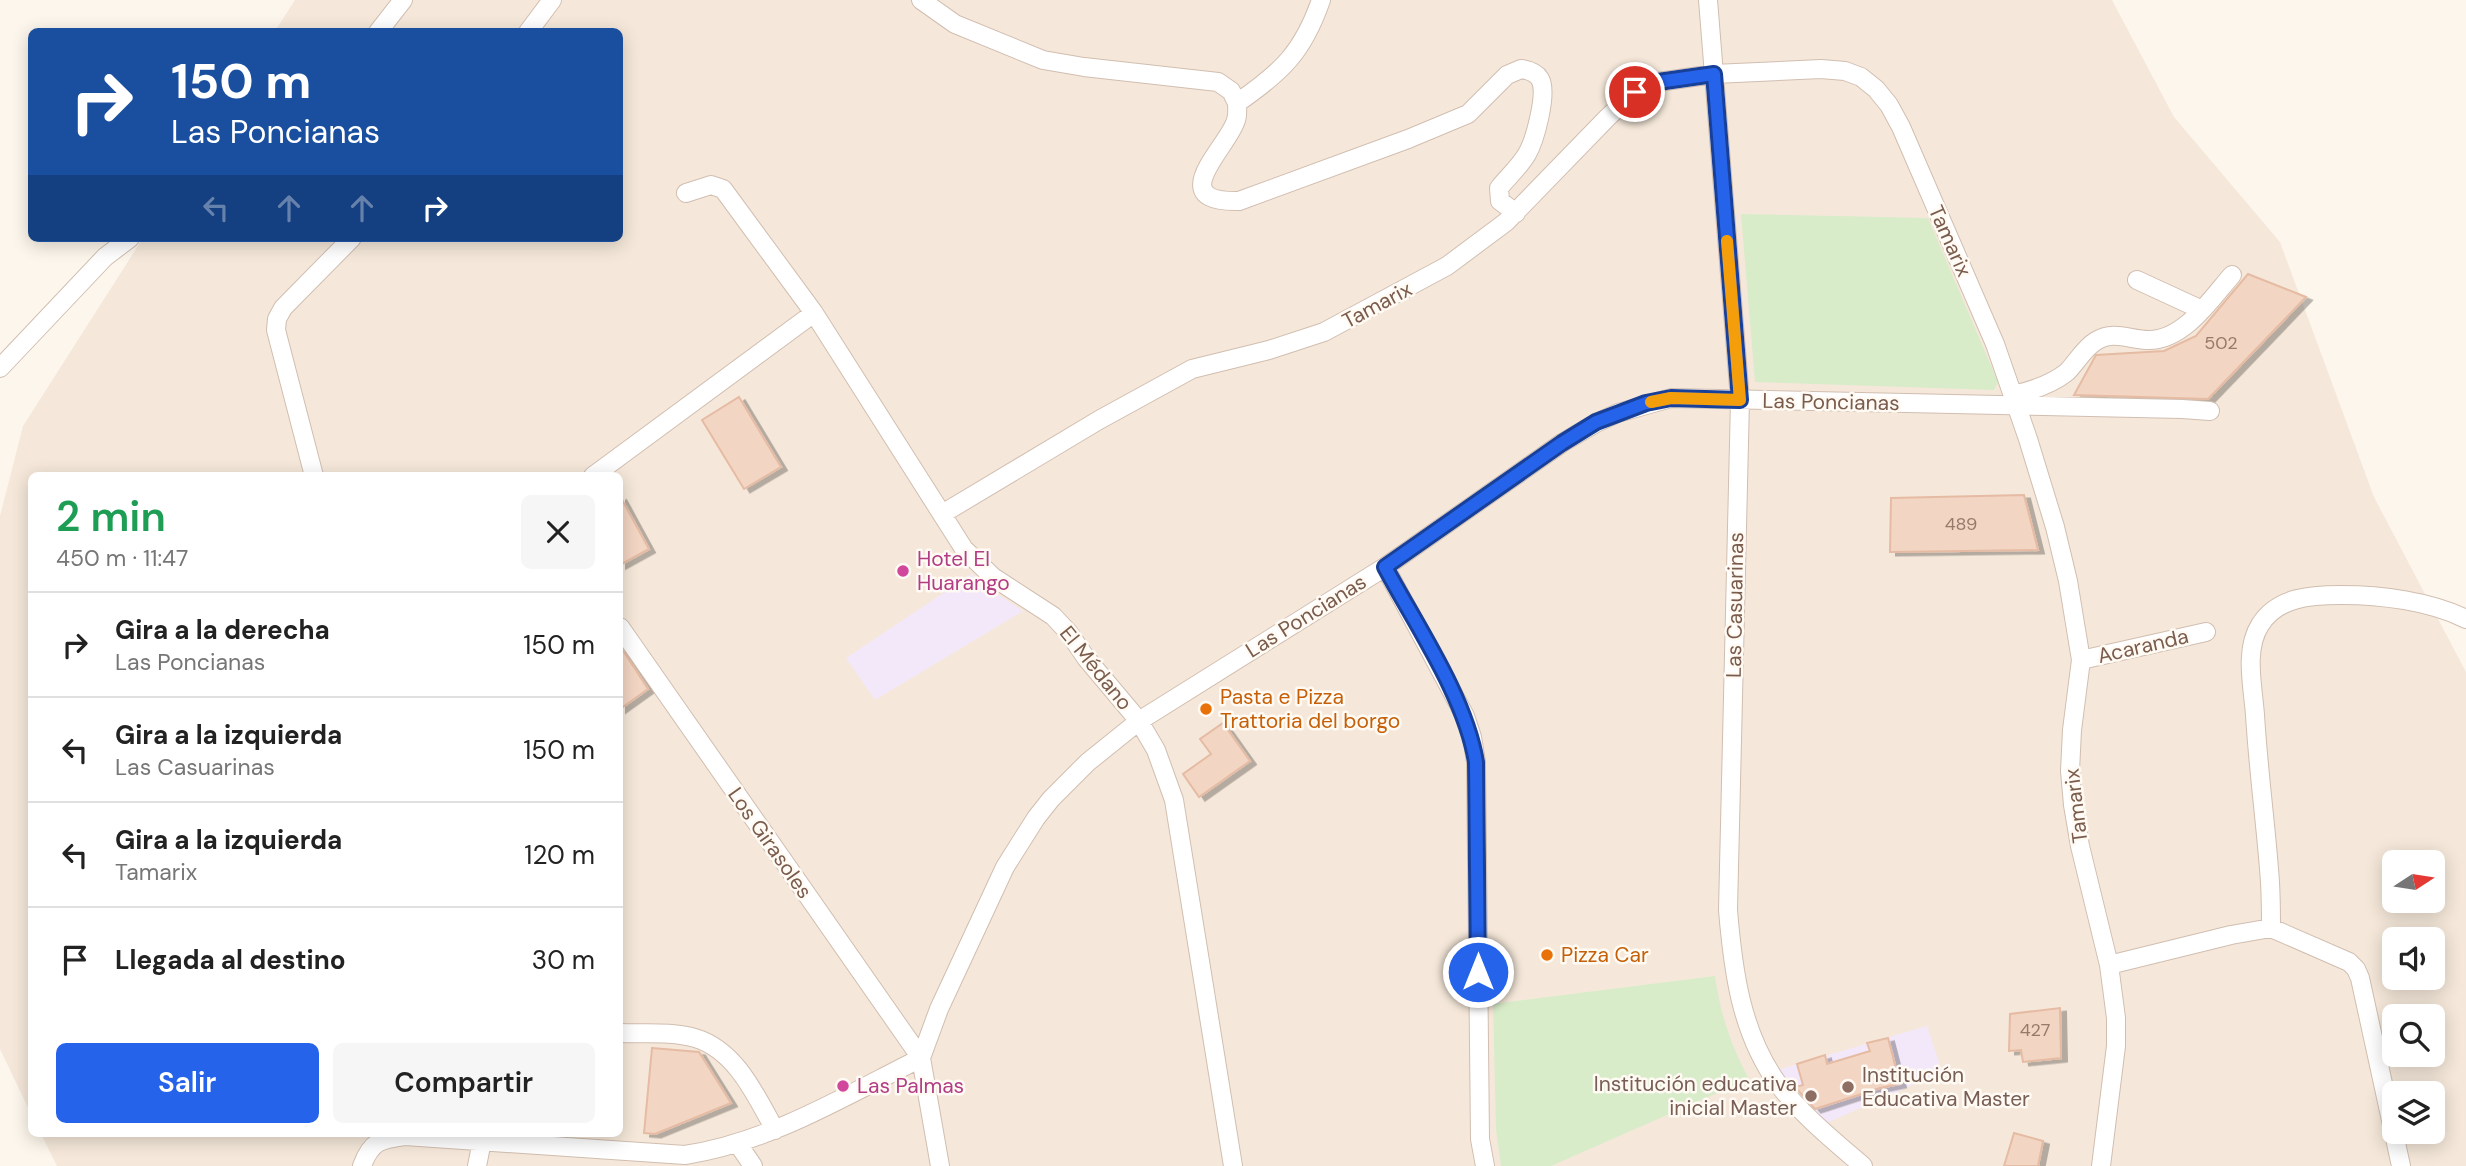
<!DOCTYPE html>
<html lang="es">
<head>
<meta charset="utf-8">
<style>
	body { margin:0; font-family:"DM Sans",sans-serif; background:#f6f6f6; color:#222; height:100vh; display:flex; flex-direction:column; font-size:26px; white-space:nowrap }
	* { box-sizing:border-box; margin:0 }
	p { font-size:23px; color:#767676 }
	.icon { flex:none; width:38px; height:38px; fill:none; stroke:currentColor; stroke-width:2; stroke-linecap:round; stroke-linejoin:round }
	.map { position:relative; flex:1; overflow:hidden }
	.side { position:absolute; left:28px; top:472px; width:595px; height:665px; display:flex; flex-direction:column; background:#fff; border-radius:10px; box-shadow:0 4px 18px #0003 }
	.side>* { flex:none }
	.guide { position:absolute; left:28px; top:28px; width:595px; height:214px; border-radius:10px; box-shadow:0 4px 18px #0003; background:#1a4fa0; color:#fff; overflow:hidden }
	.needle { width:46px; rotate:78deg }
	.tools { position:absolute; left:2382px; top:850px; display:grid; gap:14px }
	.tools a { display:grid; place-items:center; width:63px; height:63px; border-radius:10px; background:#fff; box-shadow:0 4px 18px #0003; font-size:35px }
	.pin { position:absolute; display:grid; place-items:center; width:60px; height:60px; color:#fff; margin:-30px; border:4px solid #fff; border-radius:50%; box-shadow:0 2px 7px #0007 }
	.me { position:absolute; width:77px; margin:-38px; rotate:0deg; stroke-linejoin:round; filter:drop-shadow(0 0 5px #0008) }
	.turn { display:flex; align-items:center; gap:24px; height:147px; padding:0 28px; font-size:32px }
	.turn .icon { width:91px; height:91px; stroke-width:2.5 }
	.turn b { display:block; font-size:49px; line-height:60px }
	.lanes { display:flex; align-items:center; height:66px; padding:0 28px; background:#0003; justify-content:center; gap:35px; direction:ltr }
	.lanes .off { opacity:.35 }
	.round { display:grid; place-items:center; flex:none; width:74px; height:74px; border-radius:10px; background:#f6f6f6 }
	.head { display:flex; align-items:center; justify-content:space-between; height:119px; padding:0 28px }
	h1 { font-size:42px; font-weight:600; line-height:52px; color:#1e9e55 }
	.primary-button { display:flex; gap:14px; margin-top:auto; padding:14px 28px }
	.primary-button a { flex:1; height:80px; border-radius:10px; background:#2563eb; color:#fff; font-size:28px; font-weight:600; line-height:80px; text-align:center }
	.primary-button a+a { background:#f6f6f6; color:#222 }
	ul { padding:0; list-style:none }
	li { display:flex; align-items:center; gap:21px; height:105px; padding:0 28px; border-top:2px solid #e0e0e0 }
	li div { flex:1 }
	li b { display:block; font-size:26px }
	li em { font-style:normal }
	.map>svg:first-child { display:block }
	.residential { fill:#f5e8da; fill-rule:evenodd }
	.education { fill:#f3e8fa }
	.green { fill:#d8ecc9 }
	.building { fill:#f3d5c3; stroke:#e6bba3; stroke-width:2; filter:url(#shadow) }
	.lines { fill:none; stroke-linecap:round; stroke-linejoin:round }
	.minor-casing { stroke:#d1beb0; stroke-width:20 }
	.minor { stroke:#fff; stroke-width:18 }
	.route-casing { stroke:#184099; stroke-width:18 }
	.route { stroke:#2563eb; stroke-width:12 }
	.slow { stroke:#f59e0b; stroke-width:12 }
	.hotel-dot { fill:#d1479c; stroke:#fffaf3; stroke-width:2.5 }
	.food-dot { fill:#e8710a; stroke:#fffaf3; stroke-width:2.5 }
	.education-dot { fill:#8d6e63; stroke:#fffaf3; stroke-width:2.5 }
	.labels { text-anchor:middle; stroke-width:5; stroke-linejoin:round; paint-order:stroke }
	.number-label { font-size:18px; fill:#987a6a }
	.street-label { font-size:21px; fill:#7a5c4d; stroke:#fffaf3 }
	.hotel-label { font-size:21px; fill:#b23c85; stroke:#fffaf3; text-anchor:start }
	.food-label { font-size:21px; fill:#c56008; stroke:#fffaf3; text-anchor:start }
	.education-label { font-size:21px; fill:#785e54; stroke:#fffaf3; text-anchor:start }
</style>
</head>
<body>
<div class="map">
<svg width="2466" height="1166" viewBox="0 0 2466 1166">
	<defs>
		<filter id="shadow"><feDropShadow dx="6" dy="3.5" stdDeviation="0" flood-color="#0004"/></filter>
	</defs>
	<rect width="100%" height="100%" fill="#fdf6ec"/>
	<path class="residential" d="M295 0H2112L2174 117 2280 242 2374 497 2466 672V1166H57L41 1134H620V476H32L31 1114 0 1049V516L23 426 143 238H620V32L275 31ZM2394 863H2432V901H2394ZM2394 940H2432V978H2394ZM2394 1017H2432V1055H2394ZM2394 1094H2432V1132H2394Z"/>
	<path class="education" d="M972 574 994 592 1023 611 875 700 846 658Z
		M1927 1026 1942 1072 1822 1125 1777 1070Z"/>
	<path class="green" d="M1741 214 1928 218 1998 382 1994 390 1755 382Z
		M1715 976C1720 1013 1731 1046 1749 1079L1551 1166H1501L1496 1130 1493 1004Z"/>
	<path class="building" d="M2248 274 2306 297 2208 399 2074 395 2096 355 2164 351 2196 336Z
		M739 397 781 467 744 489 702 420Z
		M2024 495 2038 550 1890 552 1891 498Z
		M620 496 649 549 620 565Z
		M620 646 648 689 620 709Z
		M1223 723 1250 761 1199 797 1183 774 1211 754 1200 739Z
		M2060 1008 2061 1058 2023 1062 2021 1050 2009 1051 2010 1014Z
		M1888 1038 1900 1084 1880 1088 1815 1109 1795 1087 1803 1085 1797 1064 1825 1055 1827 1064 1870 1051 1867 1043Z
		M652 1048 699 1052 731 1103 655 1134 644 1133Z
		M2014 1133 2043 1141 2038 1166H2004Z"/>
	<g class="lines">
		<defs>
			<path id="minor" d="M921 0 955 24 1043 60 1084 67 1218 82 1231 91 1237 103
				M1321 0C1303 52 1282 72 1237 103 1237 108 1238 115 1236 120 1230 145 1161 203 1239 201L1408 139 1468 114 1507 75 1521 69C1528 70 1536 72 1540 79 1548 93 1535 140 1527 154 1520 166 1508 177 1499 188L1500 201 1516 213
				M1708 0 1740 400 1728 910C1733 971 1741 1033 1778 1084 1802 1115 1834 1141 1863 1166
				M378 32 403 0
				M528 32 552 0
				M686 193 711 185 723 189 814 313 964 549 993 577 1053 616 1069 633 1086 658 1139 721 1156 750 1174 800 1233 1166
				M2137 280 2202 310
				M0 368 105 257 130 238
				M2013 395C2031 391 2052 384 2067 372 2077 362 2084 348 2096 341 2114 330 2130 340 2149 340 2184 340 2211 299 2232 275
				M314 476 276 330 277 319 283 308 352 238
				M593 476 814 313
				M942 514 1099 420 1192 369 1269 350 1324 332 1447 266 1506 222 1608 117 1635 92 1651 83 1714 74 1821 69 1845 71 1861 77 1876 89 1889 105 1901 127 1995 344 2028 439 2055 527 2068 581 2081 660 2072 730 2070 771 2073 805 2080 846 2109 965 2116 1018V1046L2101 1166
				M1385 567 1465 716 1472 737 1476 762 1480 1139 1485 1166
				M2081 660 2206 632
				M2271 928C2271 909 2271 889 2269 869 2265 818 2258 766 2255 715 2253 687 2244 650 2260 625 2277 597 2311 595 2341 595 2381 595 2430 601 2466 619
				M2109 965 2231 935 2271 928 2349 962 2356 969 2360 978 2401 1166
				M620 1033C644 1034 672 1031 695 1038 736 1050 756 1096 775 1130
				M738 1144 753 1166
				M362 1166C371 1141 381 1139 405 1136L685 1155C770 1142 845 1096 921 1058L620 627
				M477 1166 482 1141
				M940 1166 921 1058 939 1009 1005 867 1036 818 1051 799 1088 762 1139 721 1385 567 1562 443 1596 423 1618 413 1671 398 2182 409 2210 411"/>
		</defs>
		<use href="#minor" class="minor-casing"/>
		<use href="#minor" class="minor"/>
	</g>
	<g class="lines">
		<defs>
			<path id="route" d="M1478 972 1476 762C1465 696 1417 627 1385 567L1562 443 1596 422 1646 403 1671 398 1740 400 1714 74 1651 83 1635 92"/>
		</defs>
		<use href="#route" class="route-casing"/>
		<use href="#route" class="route"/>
		<path class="slow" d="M1651 402 1671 398 1740 400 1727 241"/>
	</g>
	<g class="hotel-dot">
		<circle cx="903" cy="571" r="7"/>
		<circle cx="843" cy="1086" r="7"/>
	</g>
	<g class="food-dot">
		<circle cx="1206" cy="709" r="7"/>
		<circle cx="1547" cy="955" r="7"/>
	</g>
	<g class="education-dot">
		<circle cx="1848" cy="1087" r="7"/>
		<circle cx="1811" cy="1096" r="7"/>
	</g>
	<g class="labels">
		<g class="number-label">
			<text x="2221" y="349">502</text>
			<text x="1961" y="530">489</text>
			<text x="2035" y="1036">427</text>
		</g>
		<g class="street-label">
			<text transform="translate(1950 241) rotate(66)" y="7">Tamarix</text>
			<text transform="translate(1377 305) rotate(-28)" y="7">Tamarix</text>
			<text transform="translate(1831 402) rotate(1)" y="7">Las Poncianas</text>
			<text transform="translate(1735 605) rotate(-89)" y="7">Las Casuarinas</text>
			<text transform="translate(1306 616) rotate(-32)" y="7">Las Poncianas</text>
			<text transform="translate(2143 646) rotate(-13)" y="7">Acaranda</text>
			<text transform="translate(1096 668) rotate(51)" y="7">El Médano</text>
			<text transform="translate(2076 806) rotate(-97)" y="7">Tamarix</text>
			<text transform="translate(770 843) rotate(55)" y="7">Los Girasoles</text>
		</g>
		<g class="hotel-label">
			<text x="917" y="566">Hotel El<tspan x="917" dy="24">Huarango</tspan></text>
			<text x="857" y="1093">Las Palmas</text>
		</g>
		<g class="food-label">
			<text x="1220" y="704">Pasta e Pizza<tspan x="1220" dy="24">Trattoria del borgo</tspan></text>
			<text x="1561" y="962">Pizza Car</text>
		</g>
		<g class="education-label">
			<text x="1862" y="1082">Institución<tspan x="1862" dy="24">Educativa Master</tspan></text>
			<text x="1797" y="1091" text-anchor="end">Institución educativa<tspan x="1797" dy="24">inicial Master</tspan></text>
		</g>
	</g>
</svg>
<div class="tools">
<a><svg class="needle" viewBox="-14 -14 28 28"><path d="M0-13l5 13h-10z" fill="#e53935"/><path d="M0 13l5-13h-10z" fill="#767676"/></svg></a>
<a><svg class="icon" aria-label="sound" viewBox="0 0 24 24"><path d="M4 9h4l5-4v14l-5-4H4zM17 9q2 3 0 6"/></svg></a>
<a><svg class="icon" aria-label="search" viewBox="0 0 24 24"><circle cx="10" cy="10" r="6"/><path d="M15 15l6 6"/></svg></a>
<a><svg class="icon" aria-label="layers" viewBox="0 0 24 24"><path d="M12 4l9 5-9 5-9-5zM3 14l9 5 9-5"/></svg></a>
</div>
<div class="pin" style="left:1635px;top:92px;background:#d93025"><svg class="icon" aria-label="arrive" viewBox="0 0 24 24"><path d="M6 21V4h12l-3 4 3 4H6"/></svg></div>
<svg class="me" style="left:1478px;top:972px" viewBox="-20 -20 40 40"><circle r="17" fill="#2563eb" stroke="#fff" stroke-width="3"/><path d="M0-11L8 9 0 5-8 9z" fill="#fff"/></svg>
<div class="guide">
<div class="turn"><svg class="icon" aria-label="right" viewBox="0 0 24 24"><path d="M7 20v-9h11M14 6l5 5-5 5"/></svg><div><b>150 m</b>Las Poncianas</div></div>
<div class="lanes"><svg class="icon off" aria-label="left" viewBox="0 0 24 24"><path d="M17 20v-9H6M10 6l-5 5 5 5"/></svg><svg class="icon off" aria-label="ahead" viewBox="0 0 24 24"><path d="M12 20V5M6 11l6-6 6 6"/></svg><svg class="icon off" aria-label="ahead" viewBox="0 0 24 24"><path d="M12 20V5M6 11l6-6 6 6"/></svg><svg class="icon" aria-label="right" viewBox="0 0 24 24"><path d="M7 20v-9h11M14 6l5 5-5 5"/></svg></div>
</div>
<section class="side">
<div class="head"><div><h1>2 min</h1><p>450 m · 11:47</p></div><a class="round"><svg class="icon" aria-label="close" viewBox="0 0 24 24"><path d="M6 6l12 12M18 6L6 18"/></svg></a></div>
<ul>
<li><svg class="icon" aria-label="right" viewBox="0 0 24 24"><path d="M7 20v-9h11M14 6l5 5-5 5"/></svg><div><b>Gira a la derecha</b><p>Las Poncianas</p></div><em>150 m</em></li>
<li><svg class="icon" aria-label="left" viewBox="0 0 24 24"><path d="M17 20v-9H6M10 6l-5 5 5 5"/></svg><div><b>Gira a la izquierda</b><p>Las Casuarinas</p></div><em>150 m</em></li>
<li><svg class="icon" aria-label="left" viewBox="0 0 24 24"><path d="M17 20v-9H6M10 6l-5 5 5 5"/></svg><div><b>Gira a la izquierda</b><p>Tamarix</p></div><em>120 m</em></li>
<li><svg class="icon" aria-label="arrive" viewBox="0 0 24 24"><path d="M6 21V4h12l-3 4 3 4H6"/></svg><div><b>Llegada al destino</b></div><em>30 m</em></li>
</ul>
<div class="primary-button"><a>Salir</a><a>Compartir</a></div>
</section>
</div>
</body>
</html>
